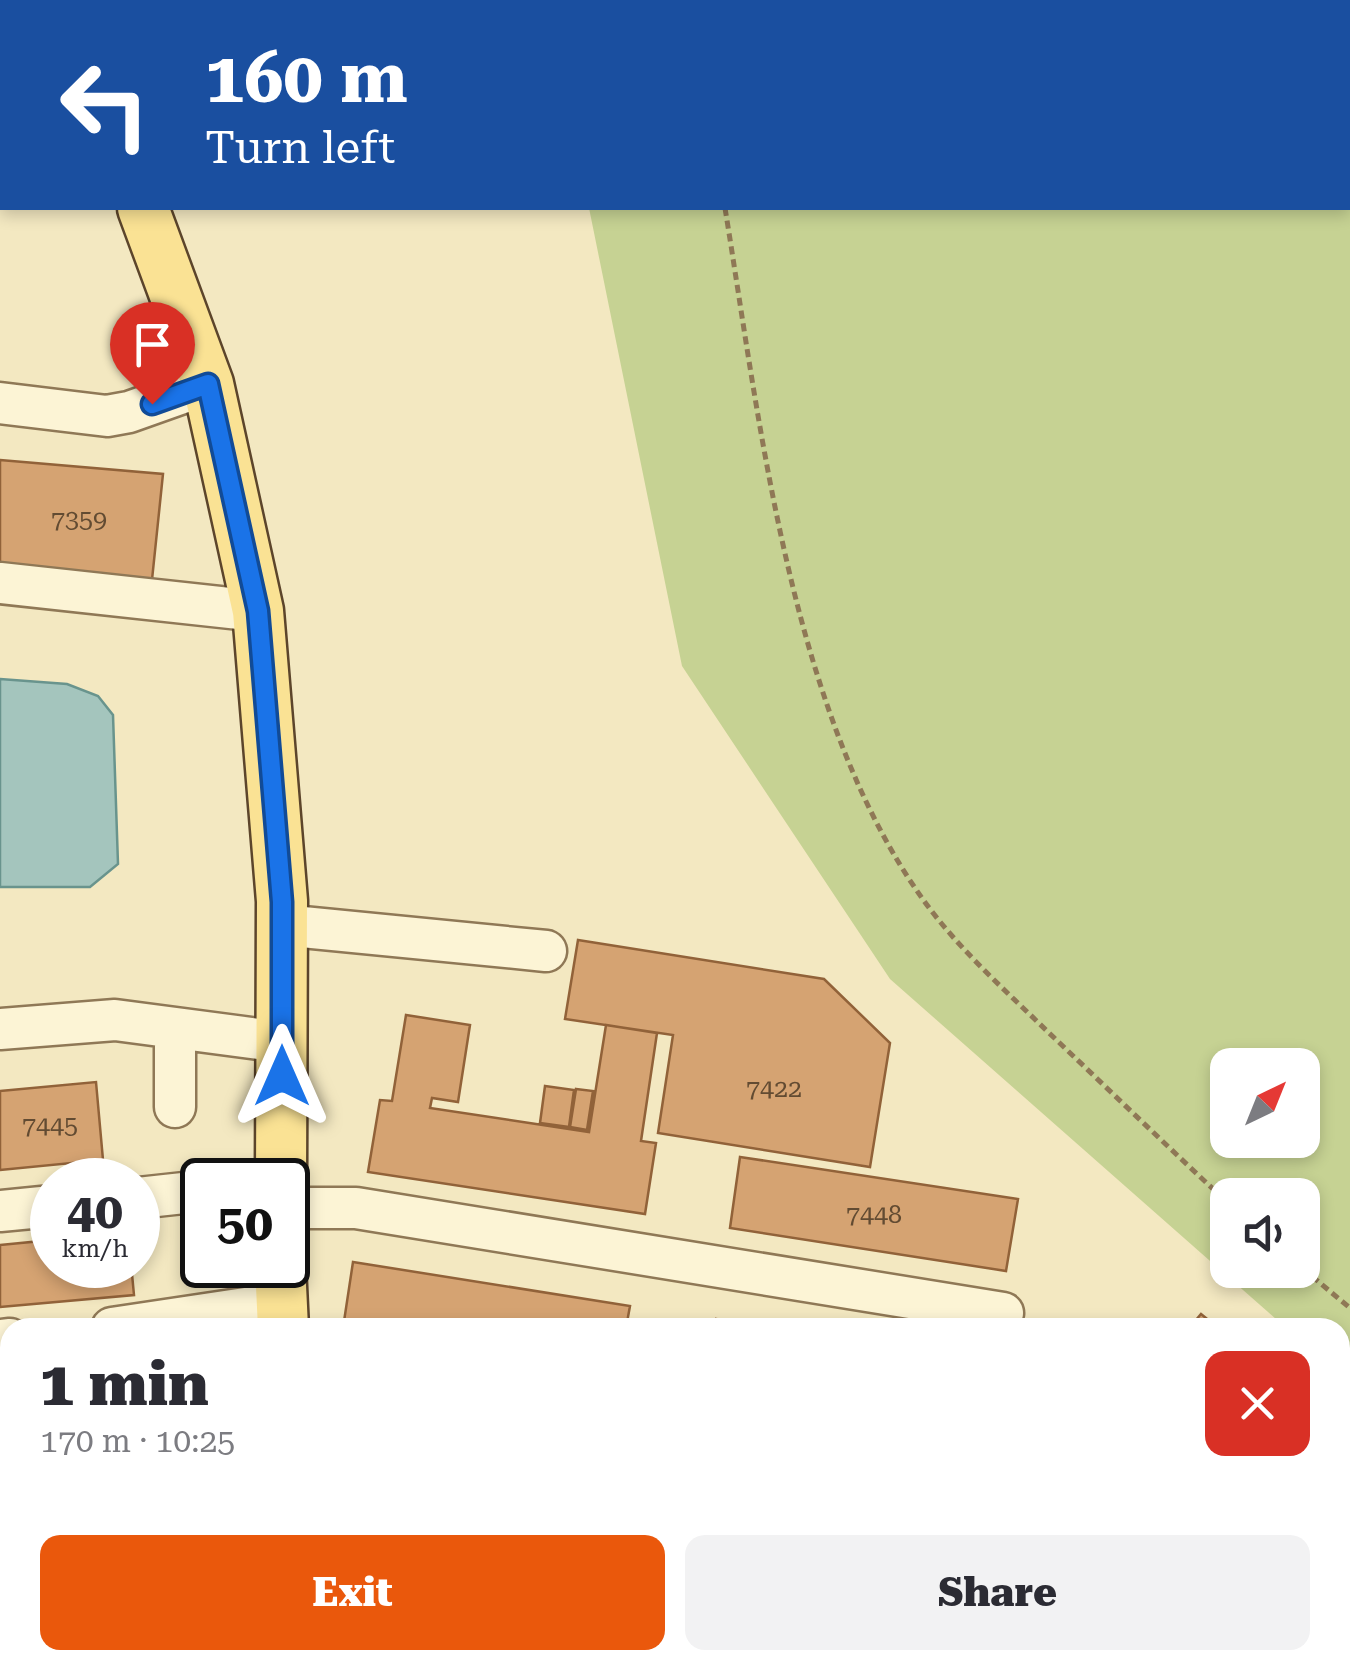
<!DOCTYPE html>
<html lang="en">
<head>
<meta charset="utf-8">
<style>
	body { margin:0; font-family:"Roboto Serif",serif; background:#f2f2f3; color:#2b2b33; height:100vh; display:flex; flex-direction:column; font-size:38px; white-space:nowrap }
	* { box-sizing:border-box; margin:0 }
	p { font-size:32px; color:#7c7c81 }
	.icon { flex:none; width:55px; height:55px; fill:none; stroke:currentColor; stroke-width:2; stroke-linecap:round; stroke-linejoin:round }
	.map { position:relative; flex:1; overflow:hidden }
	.drawer { position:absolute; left:0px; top:1318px; width:1350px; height:352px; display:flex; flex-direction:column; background:#fff; border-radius:30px 30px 0 0; box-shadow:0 5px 15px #0003 }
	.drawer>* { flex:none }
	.banner { position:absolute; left:0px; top:0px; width:1350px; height:210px; box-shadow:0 5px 15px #0003; background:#1a4fa0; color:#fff; overflow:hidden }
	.needle { width:65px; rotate:43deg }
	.buttons { position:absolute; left:1210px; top:1048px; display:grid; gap:20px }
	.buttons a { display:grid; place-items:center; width:110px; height:110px; border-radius:20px; background:#fff; box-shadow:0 5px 15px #0003; font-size:50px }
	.speed { position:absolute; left:30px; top:1158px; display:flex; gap:20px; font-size:50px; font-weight:700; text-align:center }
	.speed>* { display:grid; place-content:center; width:130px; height:130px; border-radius:50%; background:#fff; box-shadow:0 5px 15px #0003; line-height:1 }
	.speed small { font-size:25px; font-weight:400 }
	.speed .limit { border:5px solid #111; border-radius:15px; background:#fff; color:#111 }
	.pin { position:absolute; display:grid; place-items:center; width:85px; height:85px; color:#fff; margin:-102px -42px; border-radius:50% 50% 50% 0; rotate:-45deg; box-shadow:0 0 10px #0007 }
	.pin .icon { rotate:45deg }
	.me { position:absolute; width:110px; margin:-55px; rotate:0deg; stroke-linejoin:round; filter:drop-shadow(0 0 8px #0008) }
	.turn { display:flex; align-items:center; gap:35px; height:210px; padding:0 40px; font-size:45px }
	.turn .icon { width:130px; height:130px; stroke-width:2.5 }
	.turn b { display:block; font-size:70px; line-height:85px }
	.round { display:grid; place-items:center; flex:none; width:105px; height:105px; border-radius:20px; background:#f2f2f3 }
	.summary { display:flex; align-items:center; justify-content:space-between; height:170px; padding:0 40px }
	h1 { font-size:60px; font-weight:800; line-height:75px }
	.button { display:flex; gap:20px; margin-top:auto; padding:20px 40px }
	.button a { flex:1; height:115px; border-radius:20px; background:#ea580c; color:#fff; font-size:40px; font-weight:800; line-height:115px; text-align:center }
	.button a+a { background:#f2f2f3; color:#2b2b33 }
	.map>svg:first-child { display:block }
	.green { fill:#c6d293; fill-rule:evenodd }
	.water { fill:#a4c5bd; stroke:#69948d; stroke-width:2.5 }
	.building { fill:#d5a372; stroke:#916239; stroke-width:2.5 }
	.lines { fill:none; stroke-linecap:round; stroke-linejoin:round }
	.minor-casing { stroke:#8f7856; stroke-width:45 }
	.major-casing { stroke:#5c452b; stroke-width:55 }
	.path { stroke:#8f7856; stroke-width:5; stroke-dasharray:8 5; stroke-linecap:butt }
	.minor { stroke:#fcf4d5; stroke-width:40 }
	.major { stroke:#fae294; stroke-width:50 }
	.route-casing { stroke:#114b97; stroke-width:25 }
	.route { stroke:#1a73e8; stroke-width:18 }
	.labels { text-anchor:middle; stroke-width:8; stroke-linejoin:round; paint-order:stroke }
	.number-label { font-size:25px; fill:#624b32 }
</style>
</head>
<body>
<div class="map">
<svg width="1350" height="1669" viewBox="0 0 1350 1669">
	<rect width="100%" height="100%" fill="#f3e8c1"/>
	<path class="green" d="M547 0H1350V1385L1340 1376V1328L1285 1327 890 979 682 666 589 208H1348V2ZM1228 1065H1302V1140H1228ZM1228 1195H1302V1270H1228Z"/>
	<path class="water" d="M0 679 67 684 98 696 113 715 118 864 90 887H0Z"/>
	<path class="building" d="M0 460 163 474 152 580 0 564Z
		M578 940 824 979 890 1043 870 1167 658 1133 673 1035 565 1019Z
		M406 1015 470 1025 458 1102 432 1098 430 1108 589 1132 606 1025 657 1033 641 1141 656 1143 645 1214 368 1172 380 1100 392 1101Z
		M96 1082 103 1160 0 1170V1091Z
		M545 1086 574 1090 569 1127 540 1123Z
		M576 1089 593 1091 587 1130 570 1127Z
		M740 1157 1018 1199 1006 1271 730 1228Z
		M52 1240V1265H123L124 1274H132L134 1295 0 1307V1245Z
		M353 1262 630 1306 626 1328H343Z
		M1201 1314 1216 1326 1215 1328 1190 1327Z
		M716 1319 770 1328H714Z
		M10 1401V1510L0 1511V1402Z
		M1340 1477 1350 1482V1503L1343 1518 1350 1521V1529L1343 1542 1340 1540Z
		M455 1660H494L495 1669H457Z
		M506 1660H683L741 1669H505Z
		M1282 1660H1322L1321 1669H1280Z"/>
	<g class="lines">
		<defs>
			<path id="minor" d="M0 101 2 99
				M0 403 107 416 129 412 208 384
				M0 583 258 611
				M282 925 546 951
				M175 1028V1107
				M0 1029 115 1020 282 1042
				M138 1198 202 1191
				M288 1208H356L1003 1313
				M0 1211 52 1206
				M112 1328 280 1303
				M0 1340 10 1339
				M1340 1463 1350 1468
				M0 1556 5 1554
				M1204 1660 1216 1669
				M29 1669 60 1660"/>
			<path id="major" d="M64 0 65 2
				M143 208 208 384 258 611 282 901 281 1180
				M280 1265 283 1328
				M332 1660 335 1669"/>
		</defs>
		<use href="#minor" class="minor-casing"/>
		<use href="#major" class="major-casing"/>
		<path class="path" d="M697 0 698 2
			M1290 0 1291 2
			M1348 197 1350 204
			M725 208C761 429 792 721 927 905 961 951 1006 991 1047 1031 1107 1088 1167 1146 1228 1203
			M1302 1268 1350 1308"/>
		<use href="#minor" class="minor"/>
		<use href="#major" class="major"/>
	</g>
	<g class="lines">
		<defs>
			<path id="route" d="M152 404 208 384 258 611 282 902V1076"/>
		</defs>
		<use href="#route" class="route-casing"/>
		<use href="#route" class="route"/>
	</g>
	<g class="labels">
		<g class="number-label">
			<text x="79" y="528">7359</text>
			<text x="774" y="1097">7422</text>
			<text x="50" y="1134">7445</text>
			<text x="874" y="1223">7448</text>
		</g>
	</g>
</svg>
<div class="buttons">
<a><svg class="needle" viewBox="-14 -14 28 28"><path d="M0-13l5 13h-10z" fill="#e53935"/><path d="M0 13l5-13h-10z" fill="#7c7c81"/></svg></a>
<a><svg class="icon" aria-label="sound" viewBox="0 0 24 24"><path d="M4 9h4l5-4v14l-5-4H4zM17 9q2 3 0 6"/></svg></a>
</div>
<div class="speed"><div>40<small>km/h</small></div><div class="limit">50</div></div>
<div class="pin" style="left:152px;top:404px;background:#d93025"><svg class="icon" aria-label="arrive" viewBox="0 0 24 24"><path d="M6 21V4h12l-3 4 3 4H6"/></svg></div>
<svg class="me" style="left:282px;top:1076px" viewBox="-20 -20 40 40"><path d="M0-17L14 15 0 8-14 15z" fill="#1a73e8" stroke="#fff" stroke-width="4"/></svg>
<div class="banner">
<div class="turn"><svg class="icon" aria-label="left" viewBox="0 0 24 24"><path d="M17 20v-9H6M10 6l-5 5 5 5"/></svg><div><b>160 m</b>Turn left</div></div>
</div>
<section class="drawer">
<div class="summary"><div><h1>1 min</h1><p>170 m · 10:25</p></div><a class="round" style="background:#d93025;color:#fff"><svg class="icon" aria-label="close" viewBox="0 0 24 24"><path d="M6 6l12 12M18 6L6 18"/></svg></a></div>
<div class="button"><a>Exit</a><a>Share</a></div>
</section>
</div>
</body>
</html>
